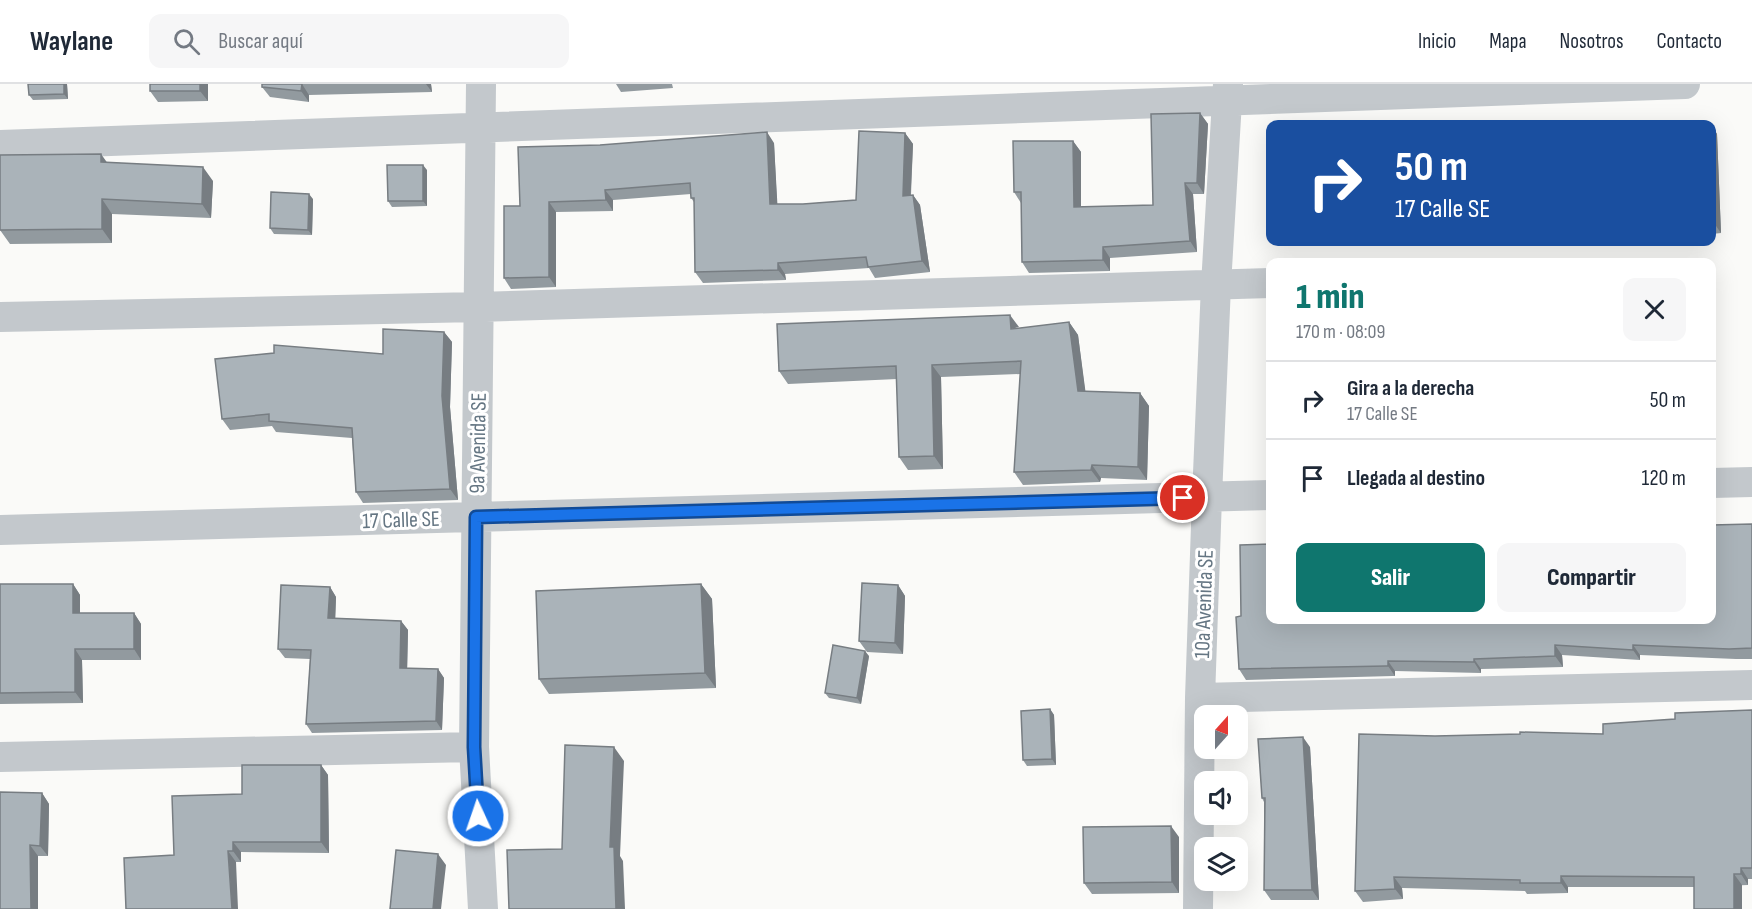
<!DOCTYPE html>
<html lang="es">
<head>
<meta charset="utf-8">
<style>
	body { margin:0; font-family:"Sofia Sans Condensed",sans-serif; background:#f6f6f7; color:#1f2937; height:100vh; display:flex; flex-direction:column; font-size:22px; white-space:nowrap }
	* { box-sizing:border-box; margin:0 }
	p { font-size:20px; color:#747a83 }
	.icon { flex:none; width:33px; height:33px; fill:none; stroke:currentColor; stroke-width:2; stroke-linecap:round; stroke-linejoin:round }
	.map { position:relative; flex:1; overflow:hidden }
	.sheet { position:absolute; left:1266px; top:174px; width:450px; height:366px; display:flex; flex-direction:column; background:#fff; border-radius:12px; box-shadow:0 6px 24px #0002 }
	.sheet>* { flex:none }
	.top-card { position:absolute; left:1266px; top:36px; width:450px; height:126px; border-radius:12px; box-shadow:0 6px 24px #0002; background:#1a4fa0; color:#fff; overflow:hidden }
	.needle { width:39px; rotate:21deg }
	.fabs { position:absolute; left:1194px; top:621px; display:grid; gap:12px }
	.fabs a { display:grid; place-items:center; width:54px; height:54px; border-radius:12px; background:#fff; box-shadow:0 6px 24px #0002; font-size:30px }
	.pin { position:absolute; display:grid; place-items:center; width:51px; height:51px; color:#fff; margin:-26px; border:3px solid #fff; border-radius:50%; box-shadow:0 2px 6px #0007 }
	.me { position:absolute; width:66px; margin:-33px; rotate:357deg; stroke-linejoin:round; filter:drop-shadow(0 0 4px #0008) }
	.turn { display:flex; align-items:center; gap:21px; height:126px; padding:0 30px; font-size:27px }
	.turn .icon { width:78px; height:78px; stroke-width:2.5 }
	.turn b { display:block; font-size:42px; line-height:51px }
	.round { display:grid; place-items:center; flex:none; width:63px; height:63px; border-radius:12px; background:#f6f6f7 }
	.overview { display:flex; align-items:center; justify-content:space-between; height:102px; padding:0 30px }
	h1 { font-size:36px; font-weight:800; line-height:45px; color:#0f766e }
	.primary-button { display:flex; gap:12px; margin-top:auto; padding:12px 30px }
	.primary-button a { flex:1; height:69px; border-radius:12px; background:#0f766e; color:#fff; font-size:24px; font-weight:800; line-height:69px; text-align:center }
	.primary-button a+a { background:#f6f6f7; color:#1f2937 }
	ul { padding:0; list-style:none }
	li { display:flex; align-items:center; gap:18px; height:78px; padding:0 30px; border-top:2px solid #e0e1e3 }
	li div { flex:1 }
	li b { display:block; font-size:22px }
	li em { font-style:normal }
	header { display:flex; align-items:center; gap:36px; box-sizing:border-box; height:84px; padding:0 30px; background:#fff; border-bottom:2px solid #e0e1e3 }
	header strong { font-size:28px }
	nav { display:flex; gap:33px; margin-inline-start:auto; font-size:21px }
	.search { width:420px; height:54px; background:#f6f6f7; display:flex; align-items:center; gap:15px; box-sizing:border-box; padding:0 21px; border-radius:12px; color:#747a83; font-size:22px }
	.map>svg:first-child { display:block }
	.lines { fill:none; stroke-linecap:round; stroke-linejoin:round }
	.minor { stroke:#c3c8cc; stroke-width:30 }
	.wall { fill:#929a9f }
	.shaded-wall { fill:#777d82 }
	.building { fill:#aab3b9; stroke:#777d82; stroke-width:1.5 }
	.route-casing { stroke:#114b97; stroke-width:15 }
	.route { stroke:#1a73e8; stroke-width:10 }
	.labels { text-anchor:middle; stroke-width:6; stroke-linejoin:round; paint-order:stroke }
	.street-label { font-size:22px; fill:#657683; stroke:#fff }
</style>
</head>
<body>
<header>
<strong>Waylane</strong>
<div class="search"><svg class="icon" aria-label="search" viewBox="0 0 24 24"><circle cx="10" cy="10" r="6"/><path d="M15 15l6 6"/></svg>Buscar aquí</div>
<nav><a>Inicio</a><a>Mapa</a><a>Nosotros</a><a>Contacto</a></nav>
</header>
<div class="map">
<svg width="1752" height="825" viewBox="0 0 1752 825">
	<rect width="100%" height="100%" fill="#fafaf8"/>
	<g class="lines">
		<path class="minor" d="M481 0 474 663 483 825
			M0 61 1685 0
			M0 233 478 223 1270 199
			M1712 399 1752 398
			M0 446 1270 411
			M1200 614 1752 601
			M0 673 474 663
			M1198 825 1200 614 1207 413 1216 201 1228 0"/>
	</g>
	<path class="wall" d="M67 0 68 15 33 16 29 11Z
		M150 0H208V17L158 18 150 7Z
		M262 0H431L432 8 309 11V18L270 13 262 3Z
		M616 0H672L673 4 621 8Z
		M1200 29 1208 40 1204 110H1193L1197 168 1110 174V187L1029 189 1022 178 1021 119 1014 108 1073 57 1081 68V123L1153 121Z
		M1712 42 1717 50 1721 149 1712 150Z
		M905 49 913 60 911 111H913L920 121 930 188 875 194 869 184 785 190 786 196 703 199 695 188 694 118 691 114V110L613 116V127L556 128V203L511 205 504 194 520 122 774 59 777 120H803L856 116Z
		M107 78 213 97 211 134 112 130V159L10 160 0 146Z
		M427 86V122L392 123 388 117Z
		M313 115 312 151 274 150 270 144Z
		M1069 238 1078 251 1085 307 1140 309 1149 322 1147 396 1101 394 1100 398 1023 401 1014 388 1021 290 941 293 943 385 908 386 899 373 897 295 788 300 779 287Z
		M444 248 452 258 450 323 458 416 363 419 356 408 352 354 276 348 272 342 230 346 222 335 383 270Z
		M1752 440V575H1736L1640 571V576L1562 571 1563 583 1481 585V589L1395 587V592H1393L1246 596 1239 585 1241 532 1270 536Z
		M0 500H73L80 511V529H134L141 540V576H82L83 619 0 620Z
		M701 500 712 515 716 604 549 610 539 595Z
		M898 501 905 512 903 570 867 568 859 557Z
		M330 503 336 513 335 534 401 537 408 546 407 584 438 585 444 594 442 646 312 649 306 640 310 575 285 574 278 565Z
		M869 572 861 620 829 614 825 609Z
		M1050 625 1054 631 1056 681 1027 682 1023 676Z
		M1752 626V795H1748V801L1694 803H1568V809L1527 810 1525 807 1402 804 1403 815 1363 818 1355 807 1435 652 1603 650 1675 635Z
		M1310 663 1319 816H1271L1264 806V718L1262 714Z
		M321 681 328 691 329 769 241 768V778H236L174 771 242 710Z
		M42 709 49 720 48 772H38V825H0Z
		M1179 753V809L1092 810 1084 799Z"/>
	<path class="shaded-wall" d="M64 0H67L68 15 64 10Z
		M200 0H208V17L200 7Z
		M302 0 309 11V18L301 7Z
		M426 0H431L432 8Z
		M1200 29 1208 40 1204 110 1197 99Z
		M1712 42 1717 50 1721 149 1714 139 1712 83Z
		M767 48 774 59 778 131 770 120Z
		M905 49 913 60 910 123 903 112Z
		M1073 57 1081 68V134L1074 123Z
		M101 70 111 84 101 78Z
		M423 81 427 86V122L423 117Z
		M203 83 213 97 211 134 202 120Z
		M1185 99 1193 110 1197 168 1190 157Z
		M605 106 613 116V127L606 116Z
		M309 110 313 115 312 151 308 146Z
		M913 111 920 121 930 188 922 177Z
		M102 115 112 130V159L102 145Z
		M549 118 556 128V203L549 193Z
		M1103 163 1110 174V187L1103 176Z
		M778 179 785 190 786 196 778 186Z
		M1010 231 1019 243 1011 245Z
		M1069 238 1078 251 1087 319 1078 307Z
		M444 248 452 258 450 323 458 416 450 405 442 312Z
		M932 281 941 293 943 385 934 372Z
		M1140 309 1149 322 1147 396 1138 383Z
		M1092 381 1101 394 1100 398 1091 386Z
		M73 500 80 511V540L73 529Z
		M701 500 712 515 716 604 705 589Z
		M898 501 905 512 903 570 895 559Z
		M330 503 336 513 335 543 328 534Z
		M134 529 141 540V576L134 565Z
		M401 537 408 546 407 593 400 584Z
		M1555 561 1562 571 1563 583 1555 572Z
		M1633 561 1640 571V576L1633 566Z
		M75 565 82 576 83 619 75 608Z
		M865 567 869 572 861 620 857 614Z
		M1474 575 1481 585V589L1474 578Z
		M1388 577 1395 587V592L1388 582Z
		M438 585 444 594 442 646 436 637Z
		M1050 625 1054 631 1056 681 1052 675Z
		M1303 653 1310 663 1319 816 1312 806Z
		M614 663 624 677 620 772 623 777 625 825H616L610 763Z
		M321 681 328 691 329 769 321 758Z
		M42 709 49 720 48 772 40 762Z
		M1171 742 1179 753V809L1172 798Z
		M233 758 241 768V778L233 767Z
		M30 761 38 772V825H31Z
		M228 767 236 778 238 825H232Z
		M438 770 446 781 441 825H433Z
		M1741 784 1748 795V801L1741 790Z
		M1734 790 1742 801V825H1734Z
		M1561 792 1568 803V809L1561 799Z
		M1394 793 1402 804 1403 815 1395 805Z"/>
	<path class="building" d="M28 0H64V10L29 11Z
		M150 0H200V7H150Z
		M262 0H302L301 7 262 3Z
		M1200 29 1197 99H1185L1190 157 1103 163V176L1022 178 1021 108H1014L1013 57H1073L1074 123 1153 121 1151 30Z
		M1710 39V40H1678Z
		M859 47 905 49 903 112 913 111 922 177 868 183 866 173 778 179V186L695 188 694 114H691L690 99 605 106 606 116 549 118V193L504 194V122H520L518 63 600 61 767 48 770 120H803L856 116Z
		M101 70V78L203 83 202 120 102 115V145L0 146V71Z
		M387 81H423V117H388Z
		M1712 83 1714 139H1712Z
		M271 108 309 110 308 146 270 144Z
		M1010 231 1011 245 1069 238 1078 307 1140 309 1138 383 1092 381 1091 386 1014 388 1021 277 932 281 934 372 899 373 896 282 779 287 777 240Z
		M383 245 444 248 442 312 450 405 356 408 352 344 269 337V330L222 335 215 275 274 269V261L383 270Z
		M1752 440V564L1729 565 1633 561V566L1555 561V572L1474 575V578L1388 577V582H1386L1239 585 1236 533 1241 532 1240 461 1270 460V536H1712V441Z
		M862 499 898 501 895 559 859 557Z
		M0 500H73V529H134V565H75V608L0 609Z
		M701 500 705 589 539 595 536 507Z
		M281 501 330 503 328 534 401 537 400 584 438 585 436 637 306 640 311 566 278 565Z
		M833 561 865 567 857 614 825 609Z
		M1050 625 1052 675 1023 676 1021 627Z
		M1752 626V784H1741V790H1734V825H1694V793L1561 792V799H1520V796L1394 793 1395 805 1355 807 1359 650 1435 652 1520 650V648L1603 650V640L1675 635V629Z
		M1303 653 1312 806H1264L1265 714H1262L1258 655Z
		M565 661 614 663 610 763H614L616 825H509L507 766 562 765Z
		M242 681H321V758H233V767H228L232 825H126L124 774 174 771 172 712 242 710Z
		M0 708 42 709 40 762 30 761 31 825H0Z
		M1171 742 1172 798 1084 799 1083 743Z
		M396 766 438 770 433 825H390Z"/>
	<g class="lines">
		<defs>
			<path id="route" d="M478 732 474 663 476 433 1183 414"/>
		</defs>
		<use href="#route" class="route-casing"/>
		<use href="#route" class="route"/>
	</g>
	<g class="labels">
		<g class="street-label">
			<text transform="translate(477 359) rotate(-89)" y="8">9a Avenida SE</text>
			<text transform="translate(401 435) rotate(-2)" y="8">17 Calle SE</text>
			<text transform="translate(1203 520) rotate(-88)" y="8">10a Avenida SE</text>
		</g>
	</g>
</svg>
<div class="fabs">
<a><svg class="needle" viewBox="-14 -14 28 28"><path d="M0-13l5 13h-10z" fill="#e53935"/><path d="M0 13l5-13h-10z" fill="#747a83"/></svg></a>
<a><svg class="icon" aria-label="sound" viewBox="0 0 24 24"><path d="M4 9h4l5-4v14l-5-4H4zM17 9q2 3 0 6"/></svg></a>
<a><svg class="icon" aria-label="layers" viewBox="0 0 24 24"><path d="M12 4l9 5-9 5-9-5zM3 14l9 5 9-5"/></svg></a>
</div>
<div class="pin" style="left:1183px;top:414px;background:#d93025"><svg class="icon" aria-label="arrive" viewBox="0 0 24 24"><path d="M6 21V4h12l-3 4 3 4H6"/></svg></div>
<svg class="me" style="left:478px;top:732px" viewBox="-20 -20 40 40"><circle r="17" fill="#1a73e8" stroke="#fff" stroke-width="3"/><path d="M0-11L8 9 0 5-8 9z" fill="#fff"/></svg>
<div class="top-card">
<div class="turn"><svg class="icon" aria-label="right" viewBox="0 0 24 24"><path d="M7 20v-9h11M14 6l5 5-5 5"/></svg><div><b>50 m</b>17 Calle SE</div></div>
</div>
<section class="sheet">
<div class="overview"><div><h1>1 min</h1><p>170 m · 08:09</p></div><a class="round"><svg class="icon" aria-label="close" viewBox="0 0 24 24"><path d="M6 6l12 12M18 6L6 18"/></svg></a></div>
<ul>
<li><svg class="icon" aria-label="right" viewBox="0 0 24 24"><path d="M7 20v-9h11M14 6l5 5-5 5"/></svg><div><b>Gira a la derecha</b><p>17 Calle SE</p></div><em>50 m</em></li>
<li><svg class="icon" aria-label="arrive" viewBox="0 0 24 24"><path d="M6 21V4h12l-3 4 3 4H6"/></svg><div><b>Llegada al destino</b></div><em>120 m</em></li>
</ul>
<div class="primary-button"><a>Salir</a><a>Compartir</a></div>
</section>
</div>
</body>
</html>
